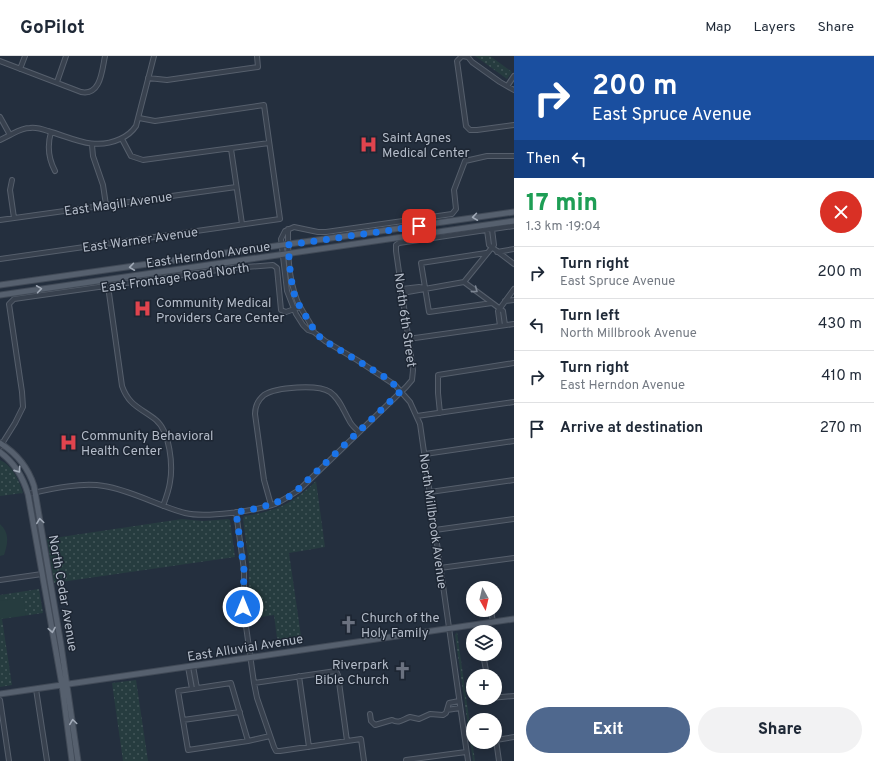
<!DOCTYPE html>
<html lang="en">
<head>
<meta charset="utf-8">
<style>
	body { margin:0; font-family:Overpass,sans-serif; background:#f2f2f3; color:#1f2937; height:100vh; display:flex; flex-direction:column; font-size:15px; white-space:nowrap }
	* { box-sizing:border-box; margin:0 }
	p { font-size:13px; color:#747a83 }
	.icon { flex:none; width:22px; height:22px; fill:none; stroke:currentColor; stroke-width:2; stroke-linecap:round; stroke-linejoin:round }
	.map { position:relative; flex:1; overflow:hidden }
	.details { display:flex; flex-direction:column; background:#fff; width:360px }
	.details>* { flex:none }
	.guide { background:#1a4fa0; color:#fff; overflow:hidden }
	.needle { width:26px; rotate:172deg }
	.controls { position:absolute; left:466px; top:525px; display:grid; gap:8px }
	.controls a { display:grid; place-items:center; width:36px; height:36px; border-radius:50%; background:#fff; box-shadow:0 2px 10px #0003; font-size:20px }
	.pin { position:absolute; display:grid; place-items:center; width:34px; height:34px; color:#fff; margin:-17px; border-radius:8px; box-shadow:0 2px 6px #0006 }
	.me { position:absolute; width:44px; margin:-22px; rotate:0deg; stroke-linejoin:round; filter:drop-shadow(0 0 3px #0008) }
	.turn { display:flex; align-items:center; gap:14px; height:84px; padding:0 12px; font-size:18px }
	.turn .icon { width:52px; height:52px; stroke-width:2.5 }
	.turn b { display:block; font-size:28px; line-height:34px }
	.then { display:flex; align-items:center; height:38px; padding:0 12px; background:#0003; gap:8px; font-size:15px }
	.round { display:grid; place-items:center; flex:none; width:42px; height:42px; border-radius:21px; background:#f2f2f3 }
	.head { display:flex; align-items:center; justify-content:space-between; height:68px; padding:0 12px }
	h1 { font-size:24px; font-weight:800; line-height:30px; color:#1e9e55 }
	.cta { display:flex; gap:8px; margin-top:auto; padding:8px 12px }
	.cta a { flex:1; height:46px; border-radius:24px; background:#4f688e; color:#fff; font-size:16px; font-weight:800; line-height:46px; text-align:center }
	.cta a+a { background:#f2f2f3; color:#1f2937 }
	ul { padding:0; list-style:none }
	li { display:flex; align-items:center; gap:12px; height:52px; padding:0 12px; border-top:1px solid #e0e1e3 }
	li div { flex:1 }
	li b { display:block; font-size:15px }
	li em { font-style:normal }
	header { display:flex; align-items:center; gap:24px; box-sizing:border-box; height:56px; padding:0 20px; background:#fff; border-bottom:1px solid #e0e1e3 }
	header strong { font-size:19px }
	nav { display:flex; gap:22px; margin-inline-start:auto; font-size:14px }
	main { display:flex; flex:1; min-height:0 }
	.map>svg:first-child { display:block }
	.grass { fill:url(#grass-dots) }
	.garden { fill:#263c3f }
	.lines { fill:none; stroke-linecap:round; stroke-linejoin:round }
	.minor-casing { stroke:#565f6c; stroke-width:6 }
	.major-casing { stroke:#414a57; stroke-width:7 }
	.minor { stroke:#38414e; stroke-width:4 }
	.major { stroke:#56606e; stroke-width:5 }
	.oneway { stroke:#a1aab7 }
	.oneway2 { stroke:#7c8592 }
	.route { stroke:#1a73e8; stroke-width:7; stroke-dasharray:0 12.6 }
	.labels { text-anchor:middle; stroke-width:3; stroke-linejoin:round; paint-order:stroke }
	.poi-label { font-size:13px; fill:#b4bcc9; stroke:#1d2633; text-anchor:start }
	.street-label { font-size:13px; fill:#b4bcc9; stroke:#1d2633 }
</style>
</head>
<body>
<header>
<strong>GoPilot</strong>
<nav><a>Map</a><a>Layers</a><a>Share</a></nav>
</header>
<main>
<div class="map">
<svg width="514" height="705" viewBox="0 0 514 705">
	<defs>
		<pattern id="grass-dots" width="8" height="8" patternUnits="userSpaceOnUse"><rect width="8" height="8" fill="#263c3f"/><path d="M2 2h.1M6 6h.1" fill="none" stroke="#435659" stroke-width="1.8" stroke-linecap="round"/></pattern>
	</defs>
	<rect width="100%" height="100%" fill="#242f3e"/>
	<path class="grass" d="M475 0H490L512 16 507 23Z
		M0 404C12 409 19 424 23 437L0 440Z
		M316 425 325 491 289 497 302 587 278 590 274 559 250 563 249 546V509L243 463 244 460C277 455 292 448 316 425Z
		M182 463 203 465 228 463 230 464 235 501 54 527 47 483Z
		M39 533 43 557 2 563 12 629 0 631V539Z
		M457 576 475 705H473L455 579Z
		M136 624 148 705H123L112 627Z"/>
	<path class="garden" d="M0 468C10 477 8 488 4 499L0 500Z
		M23 542 26 559 0 563V545Z"/>
	<g class="lines">
		<defs>
			<path id="minor" d="M0 5 81 36C101 40 102 14 105 0
				M20 13 25 0
				M148 22 167 24 258 11 257 0
				M57 26 66 0
				M508 29 514 20
				M514 34 500 26 472 6 468 1 462 0 457 5 466 70 470 74H477L514 69
				M0 61 10 79C16 76 22 72 30 72 36 71 42 73 48 75 73 82 94 95 120 83 127 80 132 76 136 70L154 0
				M51 76C47 90 48 102 55 115
				M122 83 131 100 143 104 269 87
				M0 84 10 79
				M92 89 93 100 103 129 106 149
				M231 93 242 168
				M12 124 10 134 14 162
				M0 164 236 131
				M288 173C288 197 288 221 297 244 301 255 311 266 314 276
				M492 173 494 189 464 226 503 255 505 269
				M487 174 489 189 514 208
				M497 196 514 193
				M486 197 421 207 429 256 492 247
				M0 203 280 163 264 49 155 65 139 62
				M108 230 122 330C129 350 141 352 156 364 170 376 173 409 170 426 169 434 166 442 163 450
				M402 233 419 231 425 232
				M402 237 464 226
				M505 245 514 244
				M500 270 498 255 514 233
				M408 283 514 268
				M440 357 438 337V319L514 307
				M417 360 514 346
				M0 391 15 367 23 351 22 336 9 248 14 243 232 212 273 209 277 212 281 254 286 256 300 251
				M425 398 514 385
				M430 436 514 424
				M28 438C51 433 81 426 104 430 131 434 158 450 185 457 206 462 255 455 275 448 284 444 291 439 299 434L406 331 412 324 413 314 396 195V189L399 187 514 170
				M271 449 264 424 255 358C255 351 258 344 264 339 276 331 318 328 330 336 340 343 343 354 349 364 351 369 355 372 359 376
				M236 456 244 514V556L254 627 257 642 274 691 276 695H280L361 683 364 705
				M435 474 514 463
				M440 512 514 502
				M0 524 42 518
				M491 554 493 566
				M479 568 480 576
				M483 598 487 620
				M193 610 197 632
				M188 611 192 633
				M299 620 309 691
				M254 627 336 615 338 619 347 685
				M36 633 47 705
				M490 642 514 640
				M0 644 9 705
				M447 654 460 652
				M370 658 371 665 375 669 392 664C400 668 403 663 410 661L419 663 430 658 443 659 446 657 449 647 459 645
				M183 664 240 656
				M248 685 231 627 178 635 188 694 248 685 270 680
				M406 704 466 696
				M468 705 420 368 410 346 395 329 357 304 325 285 314 276 308 274 303 269 296 258 287 235 281 183 285 175 294 171 318 176H326L452 158 456 153 454 134 465 105 487 100H514
				M499 705 496 684 514 681"/>
			<path id="major" d="M0 229 514 156
				M0 239 514 165
				M0 387C16 397 28 411 34 430L61 589 78 705
				M0 396C15 407 23 421 28 438L62 629 72 705
				M0 638 514 563"/>
		</defs>
		<use href="#minor" class="minor-casing"/>
		<use href="#major" class="major-casing"/>
		<use href="#minor" class="minor"/>
		<use href="#major" class="major"/>
	</g>
	<defs><path id="oneway-chevron" d="M-2-3.5L2.5 0L-2 3.5" fill="none" stroke-width="1.6" stroke-linecap="round" stroke-linejoin="round"/></defs>
	<g class="oneway">
		<use href="#oneway-chevron" transform="translate(475 161) rotate(172)"/>
		<use href="#oneway-chevron" transform="translate(132 211) rotate(172)"/>
		<use href="#oneway-chevron" transform="translate(39 233) rotate(-8)"/>
		<use href="#oneway-chevron" transform="translate(18 414) rotate(55)"/>
		<use href="#oneway-chevron" transform="translate(40 465) rotate(-98)"/>
		<use href="#oneway-chevron" transform="translate(52 574) rotate(80)"/>
		<use href="#oneway-chevron" transform="translate(73 666) rotate(-98)"/>
	</g>
	<use class="oneway2" href="#oneway-chevron" transform="translate(475 234) rotate(37)"/>
	<g class="lines">
		<path class="route" d="M243 551 244 514 236 456C256 453 274 449 292 439L401 335 388 323 325 285 314 276 312 270 300 251 293 235 290 213 288 189 419 170"/>
	</g>
	<defs>
		<symbol id="hospital-bare" viewBox="-9 -9 18 18"><path d="M-5-5h3v3.5h4V-5h3V5h-3V1.5h-4V5h-3Z" fill="#e0444e" stroke="#1d2633" stroke-width="2.5" paint-order="stroke"/></symbol>
		<symbol id="church-bare" viewBox="-9 -9 18 18"><path d="M-1.2-6h2.4v3.5h3.3v2.4h-3.3V6h-2.4V-.1h-3.3v-2.4h3.3Z" fill="#6b7280" stroke="#1d2633" stroke-width="2.5" paint-order="stroke"/></symbol>
	</defs>
	<g fill-rule="evenodd">
		<use href="#hospital-bare" x="356" y="76" width="25" height="25"/>
		<use href="#hospital-bare" x="130" y="240" width="25" height="25"/>
		<use href="#hospital-bare" x="56" y="374" width="25" height="25"/>
		<use href="#church-bare" x="336" y="556" width="25" height="25"/>
		<use href="#church-bare" x="390" y="602" width="25" height="25"/>
	</g>
	<g class="labels">
		<g class="poi-label">
			<text x="382" y="86">Saint Agnes<tspan x="382" dy="15">Medical Center</tspan></text>
			<text x="156" y="251">Community Medical<tspan x="156" dy="15">Providers Care Center</tspan></text>
			<text x="81" y="384">Community Behavioral<tspan x="81" dy="15">Health Center</tspan></text>
			<text x="361" y="566">Church of the<tspan x="361" dy="15">Holy Family</tspan></text>
			<text x="389" y="613" text-anchor="end">Riverpark<tspan x="389" dy="15">Bible Church</tspan></text>
		</g>
		<g class="street-label">
			<text transform="translate(118 147) rotate(-8)" y="5">East Magill Avenue</text>
			<text transform="translate(140 183) rotate(-8)" y="5">East Warner Avenue</text>
			<text transform="translate(208 198) rotate(-8)" y="5">East Herndon Avenue</text>
			<text transform="translate(175 221) rotate(-8)" y="5">East Frontage Road North</text>
			<text transform="translate(406 264) rotate(82)" y="5">North 6th Street</text>
			<text transform="translate(434 465) rotate(82)" y="5">North Millbrook Avenue</text>
			<text transform="translate(64 537) rotate(80)" y="5">North Cedar Avenue</text>
			<text transform="translate(245 591) rotate(-9)" y="5">East Alluvial Avenue</text>
		</g>
	</g>
</svg>
<div class="controls">
<a><svg class="needle" viewBox="-14 -14 28 28"><path d="M0-13l5 13h-10z" fill="#e53935"/><path d="M0 13l5-13h-10z" fill="#747a83"/></svg></a>
<a><svg class="icon" aria-label="layers" viewBox="0 0 24 24"><path d="M12 4l9 5-9 5-9-5zM3 14l9 5 9-5"/></svg></a>
<a>+</a>
<a>−</a>
</div>
<div class="pin" style="left:419px;top:170px;background:#d93025"><svg class="icon" aria-label="arrive" viewBox="0 0 24 24"><path d="M6 21V4h12l-3 4 3 4H6"/></svg></div>
<svg class="me" style="left:243px;top:551px" viewBox="-20 -20 40 40"><circle r="17" fill="#1a73e8" stroke="#fff" stroke-width="3"/><path d="M0-11L8 9 0 5-8 9z" fill="#fff"/></svg>
</div>
<section class="details">
<div class="guide">
<div class="turn"><svg class="icon" aria-label="right" viewBox="0 0 24 24"><path d="M7 20v-9h11M14 6l5 5-5 5"/></svg><div><b>200 m</b>East Spruce Avenue</div></div>
<div class="then">Then<svg class="icon" aria-label="left" viewBox="0 0 24 24"><path d="M17 20v-9H6M10 6l-5 5 5 5"/></svg></div>
</div>
<div class="head"><div><h1>17 min</h1><p>1.3 km · 19:04</p></div><a class="round" style="background:#d93025;color:#fff"><svg class="icon" aria-label="close" viewBox="0 0 24 24"><path d="M6 6l12 12M18 6L6 18"/></svg></a></div>
<ul>
<li><svg class="icon" aria-label="right" viewBox="0 0 24 24"><path d="M7 20v-9h11M14 6l5 5-5 5"/></svg><div><b>Turn right</b><p>East Spruce Avenue</p></div><em>200 m</em></li>
<li><svg class="icon" aria-label="left" viewBox="0 0 24 24"><path d="M17 20v-9H6M10 6l-5 5 5 5"/></svg><div><b>Turn left</b><p>North Millbrook Avenue</p></div><em>430 m</em></li>
<li><svg class="icon" aria-label="right" viewBox="0 0 24 24"><path d="M7 20v-9h11M14 6l5 5-5 5"/></svg><div><b>Turn right</b><p>East Herndon Avenue</p></div><em>410 m</em></li>
<li><svg class="icon" aria-label="arrive" viewBox="0 0 24 24"><path d="M6 21V4h12l-3 4 3 4H6"/></svg><div><b>Arrive at destination</b></div><em>270 m</em></li>
</ul>
<div class="cta"><a>Exit</a><a>Share</a></div>
</section>
</main>
</body>
</html>
